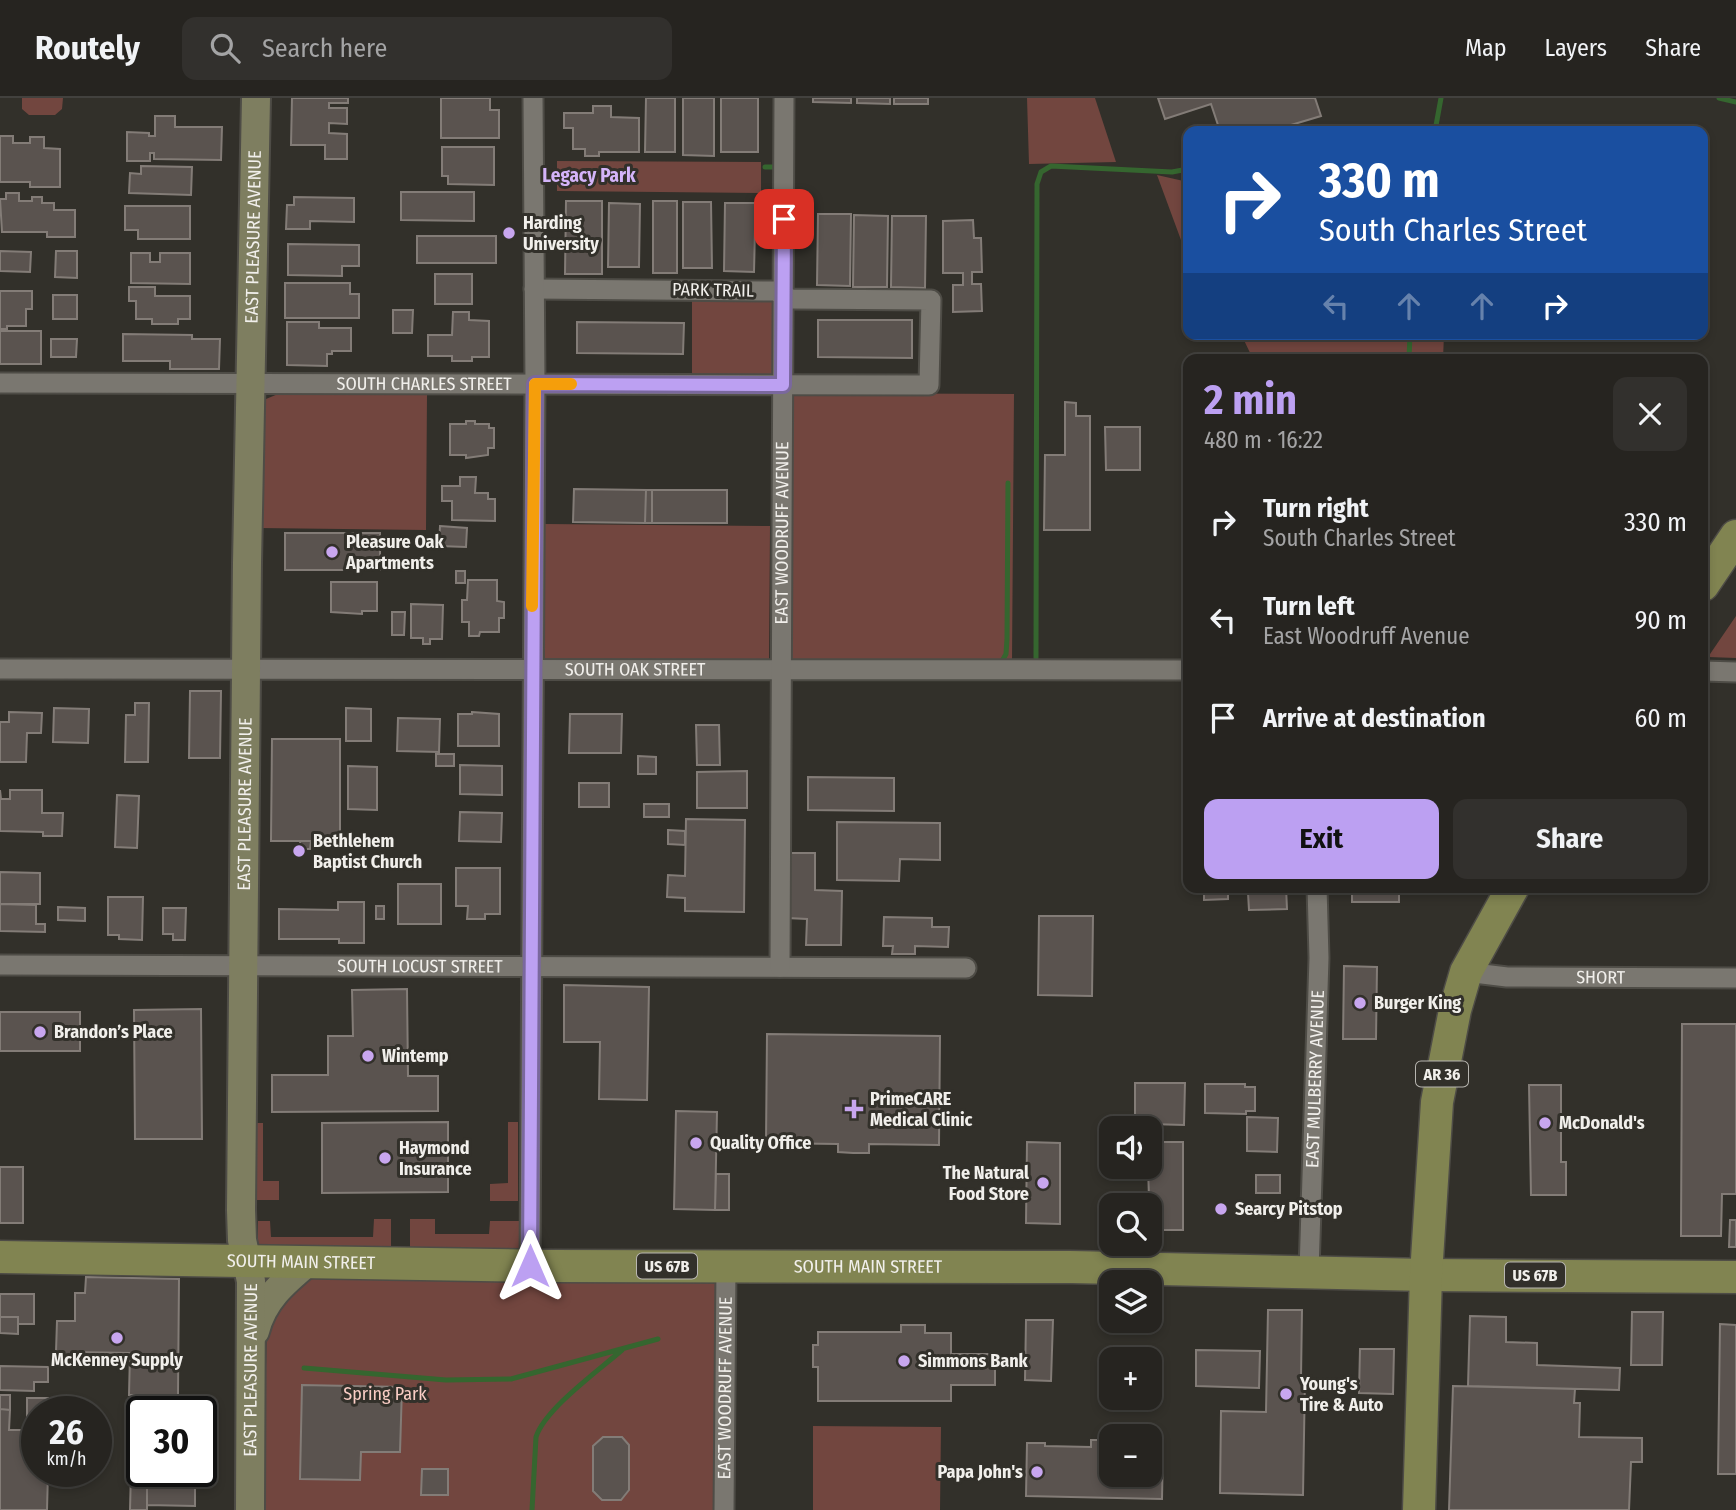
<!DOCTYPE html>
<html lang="en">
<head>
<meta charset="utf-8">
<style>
	body { margin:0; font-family:"Fira Sans Condensed",sans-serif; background:#32302d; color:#f1f3f6; height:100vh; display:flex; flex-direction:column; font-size:26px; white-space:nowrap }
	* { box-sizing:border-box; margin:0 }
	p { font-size:23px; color:#a4a4a5 }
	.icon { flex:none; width:38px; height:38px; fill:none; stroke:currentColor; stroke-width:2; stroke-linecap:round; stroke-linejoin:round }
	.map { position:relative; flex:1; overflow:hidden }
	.drawer { position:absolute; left:1183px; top:256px; width:525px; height:539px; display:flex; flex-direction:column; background:#262420; border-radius:14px; box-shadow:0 4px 10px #0003,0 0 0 2px #42413e }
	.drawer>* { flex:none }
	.top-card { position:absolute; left:1183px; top:28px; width:525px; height:214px; border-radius:14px; box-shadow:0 4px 10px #0003,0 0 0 2px #42413e; background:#1a4fa0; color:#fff; overflow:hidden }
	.buttons { position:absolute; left:1099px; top:1018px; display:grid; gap:14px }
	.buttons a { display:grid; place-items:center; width:63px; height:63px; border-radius:14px; background:#262420; box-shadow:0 4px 10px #0003,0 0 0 2px #42413e; font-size:35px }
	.speed { position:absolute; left:21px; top:1298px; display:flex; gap:14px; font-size:35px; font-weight:700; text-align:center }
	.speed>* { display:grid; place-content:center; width:91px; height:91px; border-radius:50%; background:#262420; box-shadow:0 4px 10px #0003,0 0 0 2px #42413e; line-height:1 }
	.speed small { font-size:18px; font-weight:400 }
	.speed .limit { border:4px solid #111; border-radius:10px; background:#fff; color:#111 }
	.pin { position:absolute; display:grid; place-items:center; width:60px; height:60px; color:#fff; margin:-30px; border-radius:14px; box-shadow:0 4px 10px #0006 }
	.me { position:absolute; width:77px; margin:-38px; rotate:0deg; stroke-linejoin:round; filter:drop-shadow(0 0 5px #0008) }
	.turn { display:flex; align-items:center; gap:24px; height:147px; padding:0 21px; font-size:32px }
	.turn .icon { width:91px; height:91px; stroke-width:2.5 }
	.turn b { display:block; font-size:49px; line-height:60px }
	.lanes { display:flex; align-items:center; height:66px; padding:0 21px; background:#0003; justify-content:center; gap:35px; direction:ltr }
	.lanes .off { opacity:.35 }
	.round { display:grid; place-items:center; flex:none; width:74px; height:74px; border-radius:14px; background:#32302d }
	.head { display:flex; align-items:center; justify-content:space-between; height:119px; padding:0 21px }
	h1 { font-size:42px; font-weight:700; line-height:52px; color:#bca0f2 }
	.cta { display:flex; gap:14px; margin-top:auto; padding:14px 21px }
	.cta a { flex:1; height:80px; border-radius:14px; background:#bca0f2; color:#111; font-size:28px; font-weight:700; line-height:80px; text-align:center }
	.cta a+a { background:#32302d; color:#f1f3f6 }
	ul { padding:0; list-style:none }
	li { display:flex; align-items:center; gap:21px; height:98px; padding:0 21px }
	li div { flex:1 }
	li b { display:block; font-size:26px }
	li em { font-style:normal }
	header { display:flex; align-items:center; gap:42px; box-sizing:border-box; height:98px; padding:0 35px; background:#262420; border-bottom:2px solid #42413e }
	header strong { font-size:33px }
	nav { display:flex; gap:38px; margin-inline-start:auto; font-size:24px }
	.search { width:490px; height:63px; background:#32302d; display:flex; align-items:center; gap:18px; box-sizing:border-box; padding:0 24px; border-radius:14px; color:#a4a4a5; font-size:26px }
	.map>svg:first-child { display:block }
	.green { fill:#72463f }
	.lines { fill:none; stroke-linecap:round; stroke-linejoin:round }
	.stream { stroke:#35662f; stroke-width:5 }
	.building { fill:#5a534f; stroke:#837c77; stroke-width:2 }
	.street-casing { stroke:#4e4c46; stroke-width:23 }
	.secondary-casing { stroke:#4e4c46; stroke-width:32 }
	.primary-casing { stroke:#4e4c46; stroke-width:35 }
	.street { stroke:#7a7770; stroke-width:19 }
	.secondary { stroke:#7e7e60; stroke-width:28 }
	.primary { stroke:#818451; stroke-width:32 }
	.route-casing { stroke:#7a689d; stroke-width:18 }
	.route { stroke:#bca0f2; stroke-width:12 }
	.slow { stroke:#f59e0b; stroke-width:12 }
	.poi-dot { fill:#c8a6ef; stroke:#32302a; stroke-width:2.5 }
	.labels { text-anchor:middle; stroke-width:6; stroke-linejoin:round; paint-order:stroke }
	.shield { fill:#32302a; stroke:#b8b6b1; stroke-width:2 }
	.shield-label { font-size:16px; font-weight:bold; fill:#f1efeb }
	.poi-label { font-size:18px; font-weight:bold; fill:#f1efeb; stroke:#32302a; text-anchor:start }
	.street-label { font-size:18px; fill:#f1efeb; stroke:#32302a }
	.park-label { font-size:18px; fill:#facdc5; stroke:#32302a }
	.neighbourhood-label { font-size:19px; font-weight:bold; fill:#d4b4f9; stroke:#32302a }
</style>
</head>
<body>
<header>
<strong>Routely</strong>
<div class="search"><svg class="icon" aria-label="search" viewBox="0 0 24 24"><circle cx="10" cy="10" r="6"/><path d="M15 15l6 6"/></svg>Search here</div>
<nav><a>Map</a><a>Layers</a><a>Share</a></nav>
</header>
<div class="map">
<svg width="1736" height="1412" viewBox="0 0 1736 1412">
	<rect width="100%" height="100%" fill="#32302a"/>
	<path class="green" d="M22 0H63L62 11 55 17H29L22 11Z
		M1027 0H1095L1116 64 1029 66Z
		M557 63 761 64V95L557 93Z
		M1157 77 1188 84V161Z
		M692 200H775V280H692Z
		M1241 236H1444L1443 261H1253Z
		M790 295 1014 296 1012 564 790 561Z
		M278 296 427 297 426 432 259 430 260 309 266 301Z
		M545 426 770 428 769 565 545 562Z
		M1736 518V560L1708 559Z
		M508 1024H518V1103H490V1086L508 1085Z
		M255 1025H263V1083H279V1102H256Z
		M374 1121H391V1149H258V1123H270L271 1139H373Z
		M410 1121H435V1136H489L490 1123H519V1154L410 1153Z
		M310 1179 719 1181 721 1412H263L267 1221Z
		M813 1328 941 1329 940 1412H813Z"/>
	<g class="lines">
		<path class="stream" d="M1719 0 1736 4
			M1435 33 1441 0
			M765 69H773
			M1409 261 1410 236
			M1036 560 1037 86 1041 74 1051 68 1172 74 1188 71
			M1001 565 1006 556 1007 541 1008 385
			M304 1270 446 1282 511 1281 658 1241
			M532 1412 536 1339C545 1311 598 1273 622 1252"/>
	</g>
	<path class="building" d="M292 0H348V5H329V10H347V26L329 25V35L347 36V61H325V47H291Z
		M441 0H490V12H499V40H441Z
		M646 0H675V54H645Z
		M683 0H714V58L683 57Z
		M721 0H758V54H721Z
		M813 0H851V5L813 4Z
		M857 0H890V6L857 5Z
		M894 0H928V6H894Z
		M1158 0H1315L1321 18 1271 33H1220L1211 6 1165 21Z
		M593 8H611V19L639 20V54H599V58H585V51H573V30H564V15H593Z
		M155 18H175V29H222L221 62 154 61V55H150V63H127V34L149 35V38H155Z
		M0 38H13V45H30V39H44V50L60 51V89H30V84H0Z
		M442 49H494V87L448 86V78H442Z
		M141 68 192 69 191 97 129 95 130 75 141 76Z
		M401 94H474V123L401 122Z
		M6 95H19V103H32V99H42V105H54V112H75V139H47V134H2L0 101H6Z
		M294 99 354 100V124L310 123V131H286L287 107H294Z
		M566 103H602V176H565Z
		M653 103H677V175H653Z
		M683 104H711L712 170H683Z
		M609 105 640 106 639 169H608Z
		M725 105H762L761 131H755L754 174 724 173Z
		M125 108H190V141H138V132H125Z
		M818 116H851L850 188 817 187Z
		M854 117 888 118 887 189H853Z
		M892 118H926L925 190 891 189Z
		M973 122 974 140H981L982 174H972V186H981L982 213 953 214V187H963V175H943V123Z
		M417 138H496V165H417Z
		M288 146 359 147V168H342V178L288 177Z
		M0 153 31 154 30 174 0 173Z
		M56 153H77V180L55 179Z
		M131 155H150V164H160V155H190V186L131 185Z
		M435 176H472V206H435Z
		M285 185H350V196H359V220H285Z
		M129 189H155V198H190V221H178V226H152V221H136V203H129Z
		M0 193H32V211H26V228H7V231H0Z
		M53 197H77V221H53Z
		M393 212H413L412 235H393Z
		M453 214H469V222L489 223V259H472V263H452V258H428V237H452Z
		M818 222H912V260L818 259Z
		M287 224H319V230H351V253H332V256H327V268L287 267Z
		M577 224 684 225 683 256 577 255Z
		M0 233H41V266H0Z
		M123 236 192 237V241H220L219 271H170V263H123Z
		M51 241H77L76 259H51Z
		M1065 304 1076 305V318H1090V432H1044L1045 357H1065Z
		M466 323H475V326H489V330H494V350H488V357L466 360V357H450V326H466Z
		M1105 329H1140V372H1106Z
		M460 379H476L475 395H488V401H495V423L452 422V403H442V388H460Z
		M574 391 646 392 645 425 573 424Z
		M646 392H652V425H645Z
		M652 392H727V425H652Z
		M440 428 467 430 466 449 439 448Z
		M285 435H380V472H285Z
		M456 473H465V485H456Z
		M468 482H497V503L504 504V520H499V534H480L479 538H469V524H462V502H467Z
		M331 484H377V513H362V516L331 514Z
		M411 506 443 507 442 541H430V546H423V540H411Z
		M392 514H405L404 537H392Z
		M190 593H221L220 660H189Z
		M135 605H149L148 664H125L126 617H135Z
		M54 610 89 611 88 645 53 644Z
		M346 610 371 611V643H346Z
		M9 614 42 615 41 635H27L26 664H0V624H9Z
		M472 614 499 616V648H458V616H472Z
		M570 616H622L621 655H569Z
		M398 620 440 621 439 654 397 653Z
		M696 627H719L720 667H697Z
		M272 641H340V743H271Z
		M436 656H454V668H436Z
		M638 658 656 659V676H638Z
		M460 667 502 668V697L460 696Z
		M348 668 377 669V712L348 711Z
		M747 673V710H697V674Z
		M808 679 894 680V713L808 712Z
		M579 685H609V709H579Z
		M0 692 1 701H10V692H42V715H63L62 738H43V734L0 733Z
		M117 697 139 698 137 750 115 749Z
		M644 706H669V719H644Z
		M460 714 502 715 501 744 459 743Z
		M686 721 745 722 744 814 685 813V800L667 799 668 777 685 778Z
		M837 724 940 725V762L900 761 899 783 837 782Z
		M668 732 685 733V747L668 746Z
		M300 743H311L310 751H300Z
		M788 755H815V792L842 793 841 847H806L807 821 787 820Z
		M456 770H500V816H485V821H467L468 808H456Z
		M0 774 40 775V806H0Z
		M398 786H441V826H398Z
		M1204 789H1286L1287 811 1249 812 1248 795 1228 796V801L1204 802Z
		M1352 789H1399V804H1352Z
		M108 799H143L142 842 119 841V837H108Z
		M338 804H364V845H339V841H279V811L338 812Z
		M0 806 36 807V826H45V834L0 833Z
		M376 808H384V821H376Z
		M58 809 85 810V823L58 822Z
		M163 810H186L185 842H173V836H163Z
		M1039 818H1093L1092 898 1038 897Z
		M884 819 932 820V829H949L948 849 915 848V856H892L893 848H883Z
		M1344 868 1377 869 1376 941H1343Z
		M564 887 649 889 647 1002 599 1001 600 944H564Z
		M407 891 408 978H438V1013L272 1014V977H328V938H353L352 892Z
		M201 911 202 1041H135L134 912Z
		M0 914H80V953H0Z
		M1682 926H1736V1096H1722L1721 1138H1681Z
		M767 936 940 938 939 1047 869 1046V1055H853L838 1054V1046L766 1045Z
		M1135 985H1185L1184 1027 1150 1026V1018L1135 1017Z
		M1205 986H1245V989H1255V1013H1246V1016L1205 1015Z
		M1529 987H1561V1064H1566V1097H1531Z
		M676 1013 717 1014 715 1112 674 1111Z
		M1247 1019 1278 1020 1277 1054 1247 1053Z
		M448 1024V1094L322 1095V1025Z
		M1027 1044 1060 1045V1126L1026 1125Z
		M1157 1044H1183V1132H1150L1148 1069 1150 1056H1157Z
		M0 1069H23V1125H0Z
		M716 1076H729V1112H715Z
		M1256 1077H1280V1095H1256Z
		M1730 1122H1736V1149H1729Z
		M86 1179 179 1181 178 1297H129L130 1255 75 1254V1266H59V1254H56L57 1223H75V1195H85Z
		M0 1196H34V1226H18V1219H0Z
		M1268 1212H1302L1301 1279H1305L1303 1397 1220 1395 1221 1313 1266 1314Z
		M1632 1214H1663L1662 1267H1631Z
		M1470 1218 1506 1219V1244L1537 1245V1267L1620 1270 1619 1292 1468 1288Z
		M0 1219H18V1236L0 1235Z
		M1026 1222H1053L1051 1283 1025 1282Z
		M1720 1226 1736 1227V1376H1718Z
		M901 1227H925V1235H951V1256H995V1287H951V1303H818V1269H813V1247H818V1234H901Z
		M1360 1251H1394L1393 1296 1359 1295Z
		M1196 1252 1260 1253 1259 1290 1196 1288Z
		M0 1268 48 1269V1284H34V1293L0 1292Z
		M302 1287 402 1289 400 1354H361L360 1382 300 1381Z
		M1453 1288 1575 1291 1574 1305H1580L1579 1339 1642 1340V1364H1631L1629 1412H1449Z
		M0 1297H10V1312L0 1311Z
		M27 1300H48V1314H37V1374H48L47 1412H0V1311L10 1312 9 1332H27Z
		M141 1310H196V1314H142V1373H140Z
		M603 1339H622L629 1347V1392L621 1402H602L593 1393V1348Z
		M1091 1342H1111V1377H1150V1351H1163L1162 1401 1026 1398 1027 1345H1045V1348L1091 1349Z
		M422 1371H448V1397H421Z
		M131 1373 147 1374V1412H130Z
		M147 1374H195V1408L147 1407Z"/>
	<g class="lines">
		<defs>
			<g id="street">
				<path id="s1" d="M0 285 929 287 931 202 791 201 775 193 534 191"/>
				<path id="s2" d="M0 571 1188 572"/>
				<path d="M1703 573 1736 574"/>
				<path id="s3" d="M0 867 966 870"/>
				<path id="s4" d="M780 869 784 0"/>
				<path id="s5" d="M1466 874 1507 879 1736 880"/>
				<path d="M530 1168 535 286 533 0"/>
				<path id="s6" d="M1309 1173 1319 860 1317 789"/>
				<path id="s7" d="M724 1412 726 1168"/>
			</g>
			<g id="secondary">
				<path d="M255 1233C263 1201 284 1184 309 1163"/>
				<path id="s8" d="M250 1412 251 1183 242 1142 241 1112 247 465 256 0"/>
			</g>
			<g id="primary">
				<path d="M1703 487 1736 438"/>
				<path id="s9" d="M0 1159 548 1168 1071 1169 1426 1177 1736 1179"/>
				<path d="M1419 1412 1426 1177 1437 1004 1455 912 1466 874 1513 789"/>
			</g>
		</defs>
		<use href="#street" class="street-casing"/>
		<use href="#secondary" class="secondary-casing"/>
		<use href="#primary" class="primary-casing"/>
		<use href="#street" class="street"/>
		<use href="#secondary" class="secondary"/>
		<use href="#primary" class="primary"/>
	</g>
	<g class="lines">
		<defs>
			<path id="route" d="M530 1168 535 286 783 287 784 121"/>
		</defs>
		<use href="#route" class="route-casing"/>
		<use href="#route" class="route"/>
		<path class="slow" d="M532 508 535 286H571"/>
	</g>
	<g class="poi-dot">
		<circle cx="509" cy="135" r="7"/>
		<circle cx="332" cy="454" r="7"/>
		<circle cx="299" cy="753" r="7"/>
		<circle cx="1360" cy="905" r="7"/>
		<circle cx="40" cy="934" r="7"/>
		<circle cx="368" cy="958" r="7"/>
		<path d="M850.5 1000.5h7v7h7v7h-7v7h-7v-7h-7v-7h7z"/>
		<circle cx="1545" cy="1025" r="7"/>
		<circle cx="696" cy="1045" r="7"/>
		<circle cx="385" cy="1060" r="7"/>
		<circle cx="1043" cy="1085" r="7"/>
		<circle cx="1221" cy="1111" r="7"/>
		<circle cx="117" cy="1240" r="7"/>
		<circle cx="904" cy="1263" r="7"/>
		<circle cx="1286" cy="1296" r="7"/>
		<circle cx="1037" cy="1374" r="7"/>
	</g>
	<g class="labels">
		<g class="shield">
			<rect x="1416" y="963.5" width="52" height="25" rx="5"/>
			<rect x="637" y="1155.5" width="60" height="25" rx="5"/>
			<rect x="1505" y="1164.5" width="60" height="25" rx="5"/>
		</g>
		<g class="shield-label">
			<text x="1442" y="982">AR 36</text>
			<text x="667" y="1174">US 67B</text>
			<text x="1535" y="1183">US 67B</text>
		</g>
		<g class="poi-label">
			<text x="523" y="131">Harding<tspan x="523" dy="21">University</tspan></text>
			<text x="346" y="450">Pleasure Oak<tspan x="346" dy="21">Apartments</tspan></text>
			<text x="313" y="749">Bethlehem<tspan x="313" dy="21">Baptist Church</tspan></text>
			<text x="1374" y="911">Burger King</text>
			<text x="54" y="940">Brandon’s Place</text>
			<text x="382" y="964">Wintemp</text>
			<text x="870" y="1007">PrimeCARE<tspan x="870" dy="21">Medical Clinic</tspan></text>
			<text x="1559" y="1031">McDonald's</text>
			<text x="710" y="1051">Quality Office</text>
			<text x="399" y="1056">Haymond<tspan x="399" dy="21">Insurance</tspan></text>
			<text x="1029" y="1081" text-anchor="end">The Natural<tspan x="1029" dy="21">Food Store</tspan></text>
			<text x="1235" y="1117">Searcy Pitstop</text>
			<text x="117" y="1268" text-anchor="middle">McKenney Supply</text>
			<text x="918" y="1269">Simmons Bank</text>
			<text x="1300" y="1292">Young's<tspan x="1300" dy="21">Tire &amp; Auto</tspan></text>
			<text x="1023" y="1380" text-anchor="end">Papa John's</text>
		</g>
		<g class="street-label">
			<text dy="6" stroke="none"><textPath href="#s8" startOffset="1274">EAST PLEASURE AVENUE</textPath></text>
			<text transform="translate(713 192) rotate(1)" y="6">PARK TRAIL</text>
			<text dy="6" stroke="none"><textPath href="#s1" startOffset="424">SOUTH CHARLES STREET</textPath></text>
			<text dy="6" stroke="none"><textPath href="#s4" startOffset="434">EAST WOODRUFF AVENUE</textPath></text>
			<text dy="6" stroke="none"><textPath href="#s2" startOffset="635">SOUTH OAK STREET</textPath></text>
			<text dy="6" stroke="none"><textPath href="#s8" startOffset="707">EAST PLEASURE AVENUE</textPath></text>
			<text dy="6" stroke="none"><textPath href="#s3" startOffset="420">SOUTH LOCUST STREET</textPath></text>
			<text dy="6" stroke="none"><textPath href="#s5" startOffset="135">SHORT</textPath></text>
			<text dy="6" stroke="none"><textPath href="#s6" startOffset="192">EAST MULBERRY AVENUE</textPath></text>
			<text dy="6" stroke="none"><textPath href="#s9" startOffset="301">SOUTH MAIN STREET</textPath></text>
			<text dy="6" stroke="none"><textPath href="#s9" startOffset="868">SOUTH MAIN STREET</textPath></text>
			<text dy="6" stroke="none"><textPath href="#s8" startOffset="140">EAST PLEASURE AVENUE</textPath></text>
			<text dy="6" stroke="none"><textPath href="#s7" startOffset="122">EAST WOODRUFF AVENUE</textPath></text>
		</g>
		<g class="park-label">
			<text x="385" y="1302">Spring Park</text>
		</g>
		<g class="neighbourhood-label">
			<text x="589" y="84">Legacy Park</text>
		</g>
	</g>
</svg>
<div class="buttons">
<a><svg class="icon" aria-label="sound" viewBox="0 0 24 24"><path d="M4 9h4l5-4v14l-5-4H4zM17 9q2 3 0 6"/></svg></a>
<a><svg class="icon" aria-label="search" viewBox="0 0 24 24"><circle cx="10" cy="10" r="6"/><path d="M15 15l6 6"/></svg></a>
<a><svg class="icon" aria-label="layers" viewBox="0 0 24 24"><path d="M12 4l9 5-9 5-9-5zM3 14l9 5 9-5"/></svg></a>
<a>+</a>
<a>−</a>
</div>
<div class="speed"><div>26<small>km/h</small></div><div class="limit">30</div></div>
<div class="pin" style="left:784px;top:121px;background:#d93025"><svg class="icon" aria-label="arrive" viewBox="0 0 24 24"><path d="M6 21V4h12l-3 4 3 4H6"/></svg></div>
<svg class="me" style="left:530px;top:1168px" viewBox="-20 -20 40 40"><path d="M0-17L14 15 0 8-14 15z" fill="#bca0f2" stroke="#fff" stroke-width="4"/></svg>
<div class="top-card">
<div class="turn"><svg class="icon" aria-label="right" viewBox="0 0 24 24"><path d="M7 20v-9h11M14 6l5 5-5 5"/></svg><div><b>330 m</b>South Charles Street</div></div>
<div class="lanes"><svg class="icon off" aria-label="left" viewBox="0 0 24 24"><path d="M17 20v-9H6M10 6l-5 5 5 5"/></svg><svg class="icon off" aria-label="ahead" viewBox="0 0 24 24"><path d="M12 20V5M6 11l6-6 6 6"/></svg><svg class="icon off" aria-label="ahead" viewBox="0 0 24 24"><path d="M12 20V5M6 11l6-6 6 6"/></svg><svg class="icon" aria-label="right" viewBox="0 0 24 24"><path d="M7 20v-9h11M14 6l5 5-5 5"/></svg></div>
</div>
<section class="drawer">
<div class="head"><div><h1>2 min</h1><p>480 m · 16:22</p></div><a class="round"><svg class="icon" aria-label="close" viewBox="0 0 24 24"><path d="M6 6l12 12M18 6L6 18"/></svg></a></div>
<ul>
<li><svg class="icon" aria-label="right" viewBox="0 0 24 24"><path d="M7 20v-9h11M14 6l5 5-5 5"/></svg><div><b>Turn right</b><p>South Charles Street</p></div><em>330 m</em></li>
<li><svg class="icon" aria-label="left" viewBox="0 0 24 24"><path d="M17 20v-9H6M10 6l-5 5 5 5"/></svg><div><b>Turn left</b><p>East Woodruff Avenue</p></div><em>90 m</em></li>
<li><svg class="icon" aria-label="arrive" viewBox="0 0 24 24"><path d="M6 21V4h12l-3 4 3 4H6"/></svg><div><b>Arrive at destination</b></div><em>60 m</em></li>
</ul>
<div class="cta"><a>Exit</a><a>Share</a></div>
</section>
</div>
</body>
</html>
